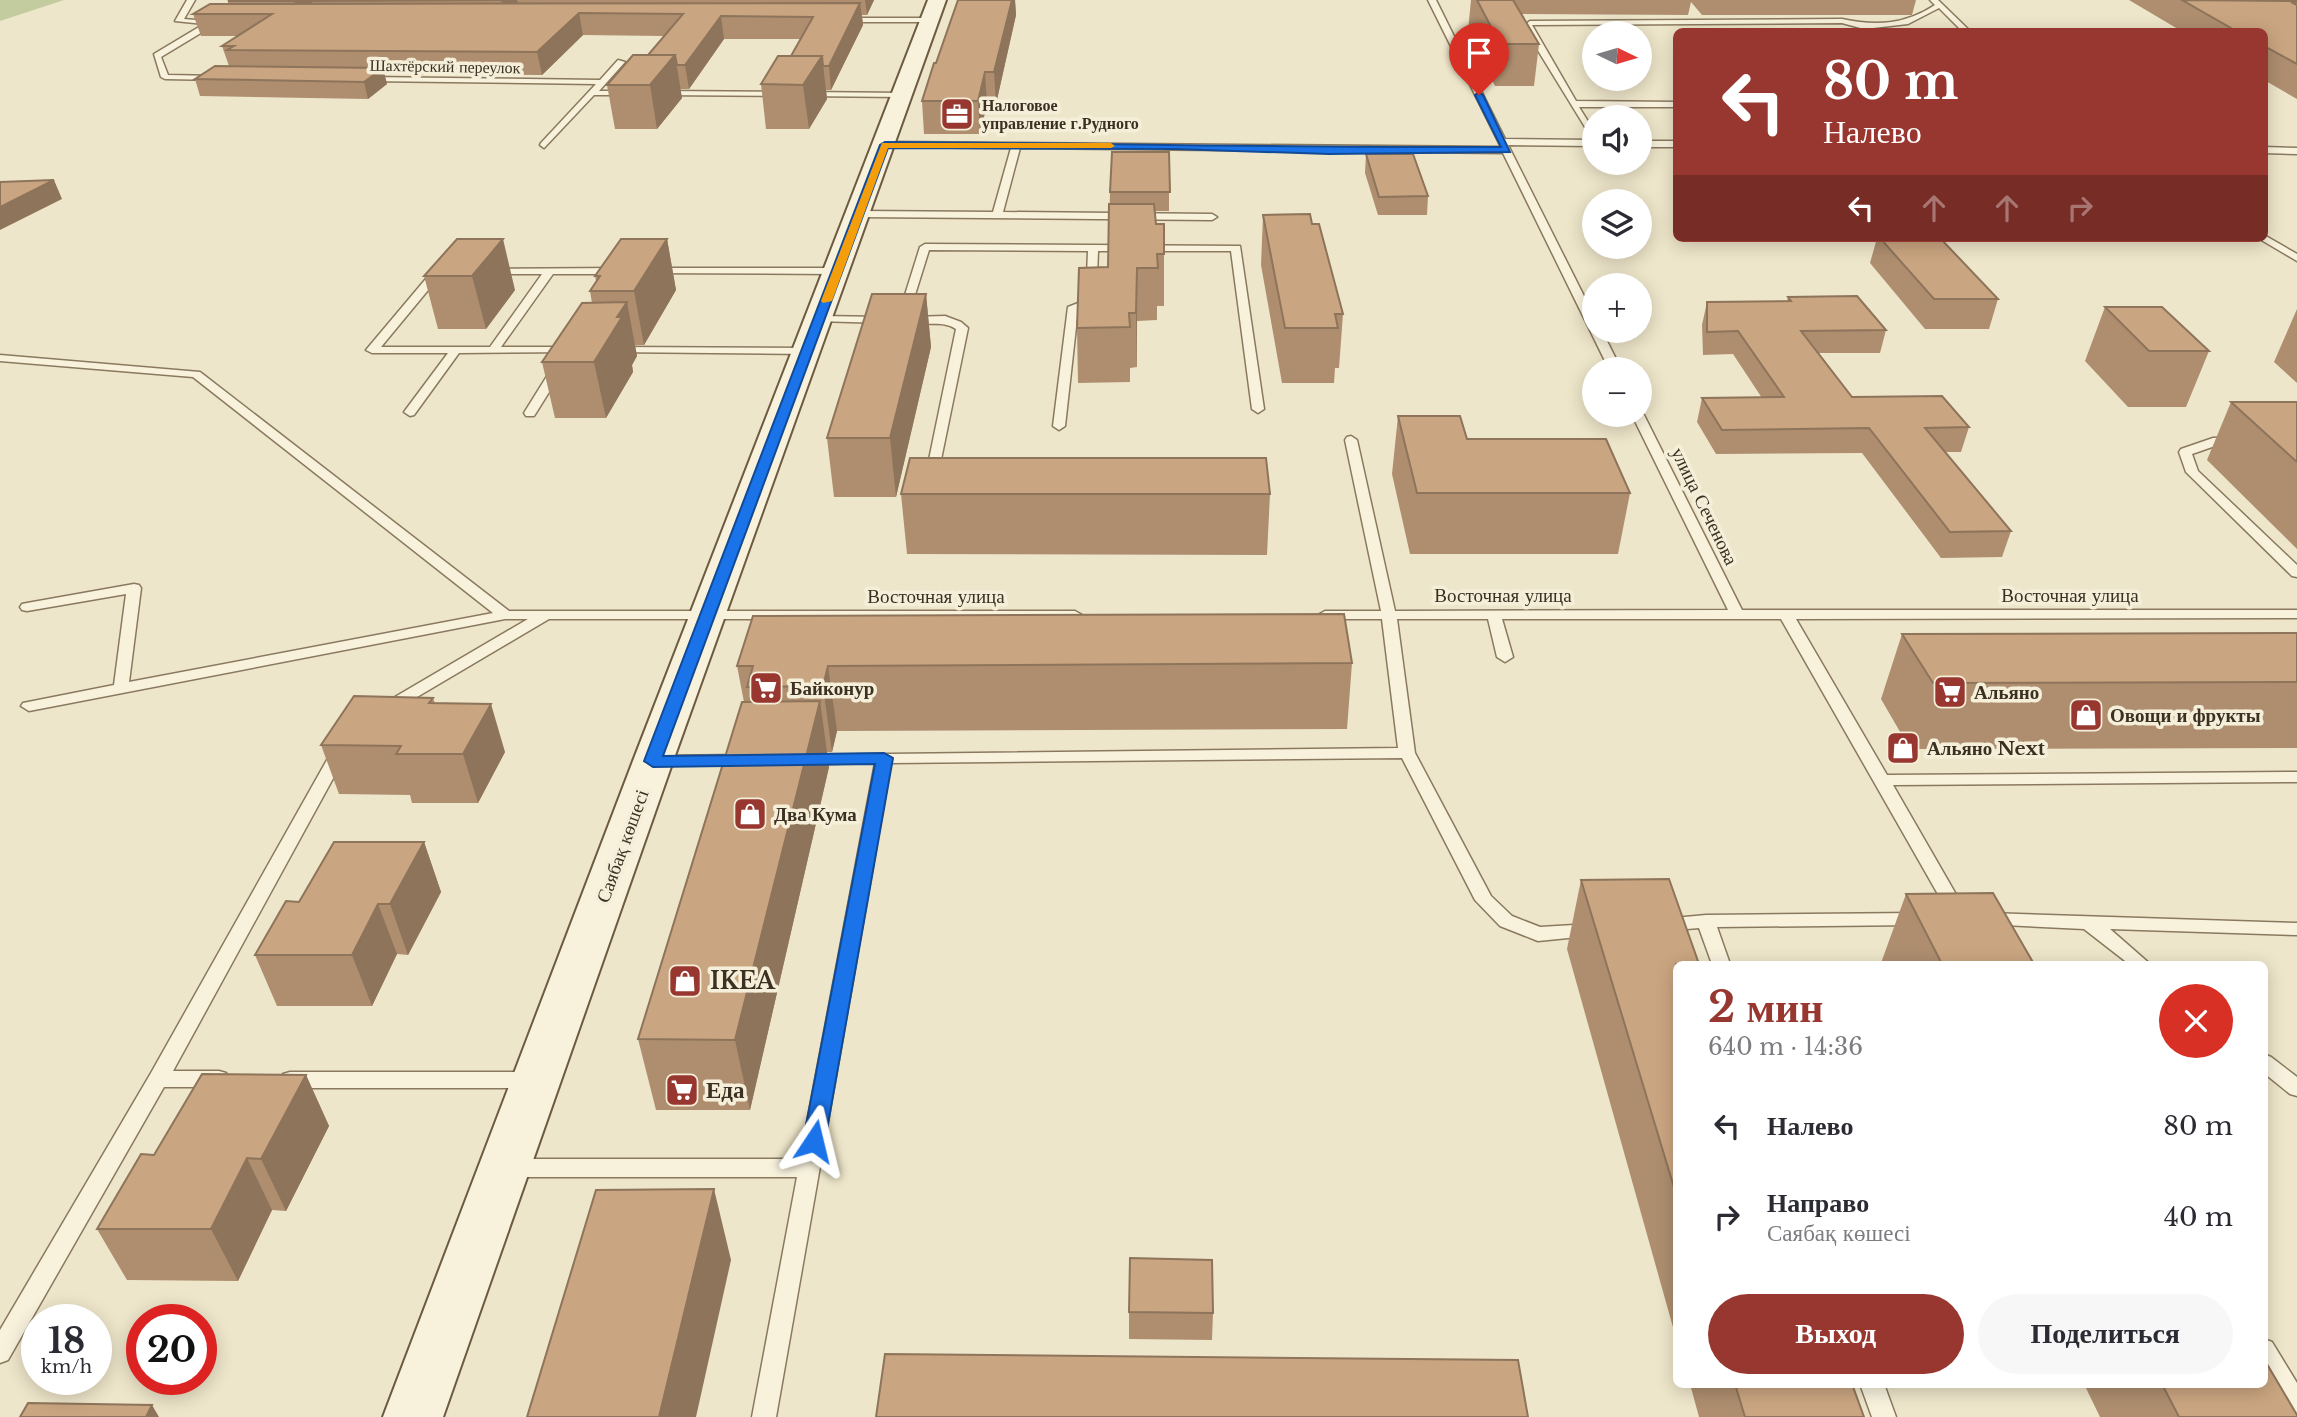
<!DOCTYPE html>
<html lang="ru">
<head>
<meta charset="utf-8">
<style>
	body { margin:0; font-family:"Libre Baskerville",serif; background:#f7f7f7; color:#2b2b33; height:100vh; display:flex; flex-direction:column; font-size:26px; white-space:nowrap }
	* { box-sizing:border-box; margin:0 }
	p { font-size:23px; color:#7c7c81 }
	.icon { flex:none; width:38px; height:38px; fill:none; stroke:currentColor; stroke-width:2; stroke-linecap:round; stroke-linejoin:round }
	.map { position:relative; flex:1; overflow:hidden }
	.panel { position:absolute; left:1673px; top:961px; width:595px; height:427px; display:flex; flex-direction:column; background:#fff; border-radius:10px; box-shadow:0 4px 18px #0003 }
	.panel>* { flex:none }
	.top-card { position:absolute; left:1673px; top:28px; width:595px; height:214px; border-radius:10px; box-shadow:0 4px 18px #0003; background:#973730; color:#fff; overflow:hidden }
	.needle { width:46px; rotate:95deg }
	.tools { position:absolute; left:1582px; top:21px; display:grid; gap:14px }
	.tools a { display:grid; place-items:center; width:70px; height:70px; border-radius:50%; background:#fff; box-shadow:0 4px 18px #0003; font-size:35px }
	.speed { position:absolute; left:21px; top:1304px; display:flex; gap:14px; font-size:35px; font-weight:700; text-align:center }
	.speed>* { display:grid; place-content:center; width:91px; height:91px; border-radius:50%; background:#fff; box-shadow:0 4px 18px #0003; line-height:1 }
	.speed small { font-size:18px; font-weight:400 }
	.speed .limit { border:10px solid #d22; background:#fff; color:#111 }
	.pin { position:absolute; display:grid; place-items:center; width:60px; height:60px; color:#fff; margin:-72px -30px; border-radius:50% 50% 50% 0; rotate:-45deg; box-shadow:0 0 7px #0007 }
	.pin .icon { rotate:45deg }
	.me { position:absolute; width:77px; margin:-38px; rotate:10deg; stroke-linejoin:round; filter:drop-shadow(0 0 5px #0008) }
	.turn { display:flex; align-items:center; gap:24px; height:147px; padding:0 35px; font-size:32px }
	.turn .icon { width:91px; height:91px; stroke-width:2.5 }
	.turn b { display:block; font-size:49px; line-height:60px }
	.lanes { display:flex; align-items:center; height:66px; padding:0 35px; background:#0003; justify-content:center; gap:35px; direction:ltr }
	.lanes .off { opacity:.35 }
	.round { display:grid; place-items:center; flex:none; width:74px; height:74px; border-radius:37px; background:#f7f7f7 }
	.overview { display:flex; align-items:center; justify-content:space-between; height:119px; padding:0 35px }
	h1 { font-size:42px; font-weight:700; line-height:52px; color:#973730 }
	.button { display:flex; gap:14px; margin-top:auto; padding:14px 35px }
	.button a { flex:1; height:80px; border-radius:42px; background:#973730; color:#fff; font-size:28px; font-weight:700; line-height:80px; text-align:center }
	.button a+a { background:#f7f7f7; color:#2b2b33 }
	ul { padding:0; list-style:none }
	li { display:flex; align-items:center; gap:21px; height:91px; padding:0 35px }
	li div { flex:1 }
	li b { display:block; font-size:26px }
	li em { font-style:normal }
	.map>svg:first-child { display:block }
	.green { fill:#c3cc9e }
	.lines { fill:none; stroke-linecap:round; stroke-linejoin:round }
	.lane-casing { stroke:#8a795f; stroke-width:3 }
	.secondary-casing { stroke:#6c5a41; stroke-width:4 }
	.lane { fill:#f8f2dd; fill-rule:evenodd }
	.secondary { fill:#f8f2dd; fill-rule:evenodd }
	.wall { fill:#ae8e6f }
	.shaded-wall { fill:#8d745a }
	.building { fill:#caa581; stroke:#8d745a; stroke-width:2 }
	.route { fill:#1a73e8; stroke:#114b97; stroke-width:2 }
	.slow { fill:#f59e0b }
	.labels { text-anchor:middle; stroke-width:7; stroke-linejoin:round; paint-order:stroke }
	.far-street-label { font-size:16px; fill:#3b3021; stroke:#f5efd9 }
	.far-poi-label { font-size:16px; font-weight:bold; fill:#3b3021; stroke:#f5efd9; text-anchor:start }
	.street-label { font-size:19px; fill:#3b3021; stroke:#f5efd9 }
	.poi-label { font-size:19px; font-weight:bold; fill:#3b3021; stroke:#f5efd9; text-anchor:start }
	.near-poi-label { font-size:23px; font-weight:bold; fill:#3b3021; stroke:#f5efd9; text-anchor:start }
</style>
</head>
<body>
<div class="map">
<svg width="2297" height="1417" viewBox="0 0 2297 1417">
	<rect width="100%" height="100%" fill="#eee6ca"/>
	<path class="green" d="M0 0H64L0 21Z"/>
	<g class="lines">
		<defs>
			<path id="lane" d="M187 0H195L184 19 219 22 161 57 168 75 218 76 221 80 165 79 161 77 154 54 204 24 175 21Z
				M1428 0H1436L1505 139 1593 140 1523 26 1530 21 1842 19C1876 26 1905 25 1935 5L1930 0H1938L1971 32H1963L1939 8 1908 24 1873 28 1875 32 1842 23 1532 25 1576 101 1676 102V107H1579L1594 131V146L1508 145 1594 316V331H1602L1621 369H1609L1503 153 1020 148 1003 212 1212 214 1217 217 1212 220 859 217 854 214 859 211 993 212 1011 148 882 147 881 145 885 142 1501 147Z
				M843 18H930L934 20 930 22H840Z
				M618 60 625 62 599 91H628L632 93 631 95H594L544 148 540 145 541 143 596 84 367 81 363 79 367 77 600 80Z
				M661 91 782 92 786 94 782 96 658 95 657 93Z
				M805 92 904 93 908 95 904 97 802 96 801 94Z
				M1640 141H1676V147H1640Z
				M2264 147 2297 148V154L2264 153Z
				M2264 235 2297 254V261L2258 238H2264Z
				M925 244 1240 246 1264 409 1258 413 1252 409 1231 251H1098L1096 302 1078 309 1065 426 1059 430 1053 426 1068 307 1086 300 1088 251 929 250 909 314 900 316 899 314 920 247Z
				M439 267 444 270 443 272 381 347H490L542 274H489L484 271 485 269 621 268 626 271 621 274H553L501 347H571L575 348V352L459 353 414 415 410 416 404 412 448 353H372L366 350 435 268Z
				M650 268H838L843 271 838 274 646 273 645 271Z
				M820 316 884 317 890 320 884 323 816 321V317Z
				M945 316 961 322 968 328 937 479 931 483 925 479 956 329C940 318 919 329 904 320L910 317Z
				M615 347 808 348 814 351 808 354 611 352V348Z
				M0 355 200 372 509 611H1075L1082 615 1075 619H549L395 710H383L381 707 383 704 528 619H505L29 711 21 706 23 703 114 685 126 594 27 611 22 610 20 607 22 604 27 603 134 584 139 585 141 588 129 682 493 613 193 377 0 361Z
				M558 365 564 368 536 413 534 416H526L524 413 552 368Z
				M1640 412 1644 415 1742 610H2297V618L1796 619 1887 775 2297 772V782L1893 785 1965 910 1962 914H1950L1947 910 1781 619H1502L1513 657 1505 662 1497 657 1488 619H1397L1415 753 1491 896 1512 916 1540 927 1591 924 1598 925 1600 930 1598 935 1538 941 1500 926 1475 900 1402 758 891 763 776 1417H752L797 1177H510L502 1174 499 1168 502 1162 510 1159H800L875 763 809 764 801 759 803 755 1398 748 1382 619H1325L1318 615 1325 611H1381L1345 440 1347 437 1351 436 1357 440 1395 611 1728 610 1632 415H1640Z
				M2235 437 2239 438V444L2215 446 2192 454 2198 471 2297 565V577L2292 576 2186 472 2179 452 2181 449 2213 438Z
				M340 746 348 751 173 1071H219L226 1073 229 1079 226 1085 219 1087H164L8 1360 0 1363V1330L151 1073 332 751Z
				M745 755 751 756 753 760 751 764 653 766 645 761 653 756Z
				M1916 913 1922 914 1925 919 1922 924 1916 925 1717 927 1730 964H1712L1699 928 1663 931 1657 930 1654 925 1657 920 1663 919 1706 915Z
				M1988 913 2297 923V935L2110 929 2150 964H2129L2084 929 1982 924 1979 919 1982 914Z
				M2264 1054 2271 1057 2297 1077V1096L2290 1094 2264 1073Z
				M290 1072H530L537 1074 540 1080 537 1086 530 1088H290L283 1086 280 1080 283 1074Z
				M2264 1339 2272 1342 2297 1383V1416L2288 1413 2264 1372Z
				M1860 1384H1884L1896 1417H1872Z"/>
			<path id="secondary" d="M928 0H946L673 761 443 1417H383L633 761Z"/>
		</defs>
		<use href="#lane" class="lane-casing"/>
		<use href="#secondary" class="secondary-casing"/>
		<use href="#lane" class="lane"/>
		<use href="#secondary" class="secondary"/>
	</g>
	<path class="wall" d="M230 0H874L867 15H862L863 25 831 90H826L827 99 809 129H766L761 84 791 56 801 39H724L689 89H680L682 98 657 129H615L607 85 648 55 664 36 583 35 542 75 384 74 387 84 368 99 200 96 195 79 229 66 222 46 238 36H201L193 14 228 4V1Z
		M958 0H1015L1016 15 996 104H987L980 134H924L922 101 936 63Z
		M1471 0H1916L1912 15H1702L1691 2 1688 15 1522 14 1539 44 1534 86H1495L1468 31Z
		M2129 0H2297V99L2264 80V32H2183Z
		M1169 152V211H1155L1156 224 1164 254V306H1157V320L1137 321V367L1130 368V382L1078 383 1077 328 1108 267 1110 192Z
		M1366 154 1428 196 1427 215H1378L1365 173Z
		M1263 215 1312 224 1343 314 1339 368H1335L1334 383H1282L1261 265Z
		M1877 238H1940L1998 299 1989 329H1925L1870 263Z
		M457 239 515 290 486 329H438L424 276Z
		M667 239 676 290 644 345H635L637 356 632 365 633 372 606 418H555L542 362 592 303 590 291 596 281 595 276Z
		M926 294 931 347 896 497H834L827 438Z
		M1788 297 1886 330 1880 353H1819L1852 397 1969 427 1961 452H1945L2011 531 2002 557 1941 558 1862 453 1716 454 1697 422 1702 398H1762L1733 354 1703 355 1702 325 1707 302 1787 301Z
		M2105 307 2209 351 2186 407H2128L2085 361Z
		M2297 309V383L2274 362Z
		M2231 402H2297V549L2207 460Z
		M1398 416 1630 493 1618 554H1410L1392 474Z
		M901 494H1270L1267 555 907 554Z
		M2297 633V748L1910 749 1881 699 1902 634Z
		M1352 663 1347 729 837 731 832 752H827L829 767 750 1110H656L638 1039 744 702 737 666Z
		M433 698 435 703 505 752 478 803H412L410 795 339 794 321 745Z
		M424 842 441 892 408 955 397 954 372 1006H277L255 955 299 902Z
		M1581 880 1676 964V1338L1567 949Z
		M1906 894 2034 964H1881V963Z
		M306 1075 329 1126 286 1211 272 1210 238 1281 127 1280 97 1229 154 1155Z
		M1129 1312 1213 1313 1212 1340 1129 1339Z
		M1690 1384H1852L1864 1417H1699Z
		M2084 1384H2264L2297 1417H2100Z"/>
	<path class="shaded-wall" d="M296 0H320L312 1 313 6 298 16 294 1Z
		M501 0H522H517L518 3 504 15Z
		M865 0H874L867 15Z
		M1012 0H1015L1016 15 996 104 994 72Z
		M860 3 863 25 831 90 829 66Z
		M579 13 583 35 542 75 537 52Z
		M721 16 724 39 689 89 685 65Z
		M675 55 682 98 657 129 650 85Z
		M822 56 827 99 809 129 803 85Z
		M383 68 387 84 368 99 364 82Z
		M985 72 987 104 980 134 978 101Z
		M54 180 62 199 0 230V207Z
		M503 239 515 290 486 329 472 276Z
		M667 239 676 290 644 345 634 291Z
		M1137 268V367L1136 313Z
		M926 294 931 347 896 497 890 438Z
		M627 302 637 356 632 365 633 372 606 418 594 362 617 317Z
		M828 666 837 731 832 752 823 686Z
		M820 701 829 767 750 1110 735 1040Z
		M491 704 505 752 478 803 463 754Z
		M424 842 441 892 408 955 390 904Z
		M378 904 397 954 372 1006 352 955Z
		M306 1075 329 1126 286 1211 261 1159Z
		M247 1158 272 1210 238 1281 211 1229Z
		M714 1189 731 1260 696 1417H659Z
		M152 1405 159 1417H146Z"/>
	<path class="building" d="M230 0H296L294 1H228Z
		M313 0H501L312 1Z
		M958 0H1012L994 72H985L978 101H922L934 63H936Z
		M1477 0H1513L1539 44H1500Z
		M2182 0 2297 1V2H2291L2297 5V64L2264 46V32H2238Z
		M860 3 829 66H823L822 56H791L813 17 721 16 685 65H677L675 55H648L683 14 579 13 537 52 227 50 234 46H222L272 14H193L210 4Z
		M633 55H675L650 85H607Z
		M778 56H822L803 85 761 84Z
		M215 66 383 68 364 82 195 79Z
		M1112 152H1169L1170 192H1110Z
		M1366 154H1413L1428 196 1379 197Z
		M54 180 0 207V182Z
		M1109 204H1154L1156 224H1164V254H1157L1158 268H1137L1136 313H1129L1130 327 1077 328 1079 268 1108 267Z
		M1310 214 1312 224H1319L1343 314H1335L1338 328H1285L1263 215Z
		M1880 238H1940L1998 299H1934Z
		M457 239H503L472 276H424Z
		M621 239H667L634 291H590L600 276H595Z
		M872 294H926L890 438H827Z
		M1857 296 1886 330 1801 331 1852 397 1942 396 1969 427 1925 428 2011 531 1950 532 1869 428 1722 430 1702 398 1784 397 1738 331 1707 332V302L1791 301 1788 297Z
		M627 302 617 317H622L594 362H542L582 303Z
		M2105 307H2162L2209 351H2149Z
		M2231 402H2297V462Z
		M1398 416H1460L1467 439H1606L1630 493H1417Z
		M910 458H1266L1270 494H901Z
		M1344 614 1352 663 828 666 823 686 747 687 753 666H737L753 616Z
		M2297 633V682L1933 683 1902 634Z
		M354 696 433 698 429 703 491 704 463 754H396L401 746 321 745Z
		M820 701 735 1040 638 1039 742 702Z
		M334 842H424L390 904H378L352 955H255L286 901 299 902Z
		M1669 879 1699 964H1676V1194L1581 880Z
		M1993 893 2034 964H1942L1906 894Z
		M202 1074 306 1075 261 1159 247 1158 211 1229H97L141 1154 154 1155Z
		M714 1189 659 1417H527L596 1190Z
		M1130 1258 1212 1260 1213 1313 1129 1312Z
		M885 1354 1518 1360 1528 1417H876Z
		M2264 1359 2297 1415V1417H2179L2162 1384H2264Z
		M1735 1384H1852L1864 1417H1745Z
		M28 1403 152 1405 146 1417H20Z"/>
	<path class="route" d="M1479 92 1483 95 1510 152 1329 154 1175 149 888 148 663 756 884 753 893 758 825 1141 822 1147 814 1149 807 1147 803 1141 875 764 653 767 644 761 880 145 885 142C1090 143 1295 148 1501 147L1475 95Z"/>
	<path class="slow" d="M882 143H1111L1115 146 1111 148H888L832 301 823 303 821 301Z"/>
	<defs>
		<symbol id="office-square" viewBox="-11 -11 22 22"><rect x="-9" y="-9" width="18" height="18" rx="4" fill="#973730" stroke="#f5efd9"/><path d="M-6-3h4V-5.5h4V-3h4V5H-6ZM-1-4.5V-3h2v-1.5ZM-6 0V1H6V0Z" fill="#fff"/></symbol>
		<symbol id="supermarket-square" viewBox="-11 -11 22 22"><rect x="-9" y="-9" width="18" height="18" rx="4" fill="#973730" stroke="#f5efd9"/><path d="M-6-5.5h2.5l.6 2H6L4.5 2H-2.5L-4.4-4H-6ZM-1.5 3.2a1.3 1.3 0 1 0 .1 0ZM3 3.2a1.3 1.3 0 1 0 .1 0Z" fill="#fff"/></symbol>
		<symbol id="shop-square" viewBox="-11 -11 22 22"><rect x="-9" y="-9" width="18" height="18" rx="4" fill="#973730" stroke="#f5efd9"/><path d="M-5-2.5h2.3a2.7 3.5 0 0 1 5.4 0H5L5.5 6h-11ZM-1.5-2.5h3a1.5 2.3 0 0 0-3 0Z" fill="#fff"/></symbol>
	</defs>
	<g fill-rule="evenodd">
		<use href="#office-square" x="938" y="95" width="38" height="38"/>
		<use href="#supermarket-square" x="747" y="669" width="38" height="38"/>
		<use href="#supermarket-square" x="1931" y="673" width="38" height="38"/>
		<use href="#shop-square" x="2067" y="696" width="38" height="38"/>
		<use href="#shop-square" x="1884" y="729" width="38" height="38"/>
		<use href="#shop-square" x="731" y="795" width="38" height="38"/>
		<use href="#shop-square" x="666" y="962" width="38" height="38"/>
		<use href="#supermarket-square" x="663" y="1071" width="38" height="38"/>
	</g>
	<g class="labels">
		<g class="far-street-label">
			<text transform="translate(445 66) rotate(1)" y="6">Шахтёрский переулок</text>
		</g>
		<g class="far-poi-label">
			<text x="982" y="111">Налоговое<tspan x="982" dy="18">управление г.Рудного</tspan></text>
		</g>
		<g class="street-label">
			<text transform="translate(1705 506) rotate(64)" y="7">улица Сеченова</text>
			<text x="1503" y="602">Восточная улица</text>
			<text x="2070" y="602">Восточная улица</text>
			<text x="936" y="603">Восточная улица</text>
			<text transform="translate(622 846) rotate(-70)" y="7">Саябақ көшесі</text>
		</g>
		<g class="poi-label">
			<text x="790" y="695">Байконур</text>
			<text x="1974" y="699">Альяно</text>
			<text x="2110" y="722">Овощи и фрукты</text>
			<text x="1927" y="755">Альяно Next</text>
			<text x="774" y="821">Два Кума</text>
		</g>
		<g class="near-poi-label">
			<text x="710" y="989">IKEA</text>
			<text x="706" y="1098">Еда</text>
		</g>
	</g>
</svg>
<div class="tools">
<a><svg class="needle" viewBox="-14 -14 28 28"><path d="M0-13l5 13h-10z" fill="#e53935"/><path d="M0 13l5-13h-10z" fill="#7c7c81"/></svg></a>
<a><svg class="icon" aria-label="sound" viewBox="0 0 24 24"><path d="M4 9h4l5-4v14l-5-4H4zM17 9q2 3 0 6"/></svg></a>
<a><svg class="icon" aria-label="layers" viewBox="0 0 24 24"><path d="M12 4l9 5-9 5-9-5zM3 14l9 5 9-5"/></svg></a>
<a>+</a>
<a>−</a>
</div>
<div class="speed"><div>18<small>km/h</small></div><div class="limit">20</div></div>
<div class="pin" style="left:1479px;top:95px;background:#d93025"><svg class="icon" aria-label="arrive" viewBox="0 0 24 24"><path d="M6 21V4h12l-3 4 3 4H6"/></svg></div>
<svg class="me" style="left:814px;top:1141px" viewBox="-20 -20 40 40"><path d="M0-17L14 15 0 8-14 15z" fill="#1a73e8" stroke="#fff" stroke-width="4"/></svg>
<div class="top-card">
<div class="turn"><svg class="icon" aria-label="left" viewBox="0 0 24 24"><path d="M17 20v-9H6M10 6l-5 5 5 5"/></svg><div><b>80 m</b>Налево</div></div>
<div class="lanes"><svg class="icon" aria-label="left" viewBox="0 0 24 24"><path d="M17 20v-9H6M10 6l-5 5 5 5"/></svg><svg class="icon off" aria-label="ahead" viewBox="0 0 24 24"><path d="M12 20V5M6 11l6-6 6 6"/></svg><svg class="icon off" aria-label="ahead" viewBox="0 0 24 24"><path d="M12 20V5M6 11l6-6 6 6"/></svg><svg class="icon off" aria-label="right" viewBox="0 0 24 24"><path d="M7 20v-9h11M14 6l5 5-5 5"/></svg></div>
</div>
<section class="panel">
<div class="overview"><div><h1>2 мин</h1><p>640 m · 14:36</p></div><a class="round" style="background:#d93025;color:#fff"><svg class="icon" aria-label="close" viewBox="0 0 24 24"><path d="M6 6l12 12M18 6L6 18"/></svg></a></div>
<ul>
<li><svg class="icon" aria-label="left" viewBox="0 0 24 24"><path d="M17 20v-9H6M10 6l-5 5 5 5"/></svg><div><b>Налево</b></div><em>80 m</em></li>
<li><svg class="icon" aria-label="right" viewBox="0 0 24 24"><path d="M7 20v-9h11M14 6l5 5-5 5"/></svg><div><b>Направо</b><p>Саябақ көшесі</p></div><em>40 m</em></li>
</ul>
<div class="button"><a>Выход</a><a>Поделиться</a></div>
</section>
</div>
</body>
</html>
